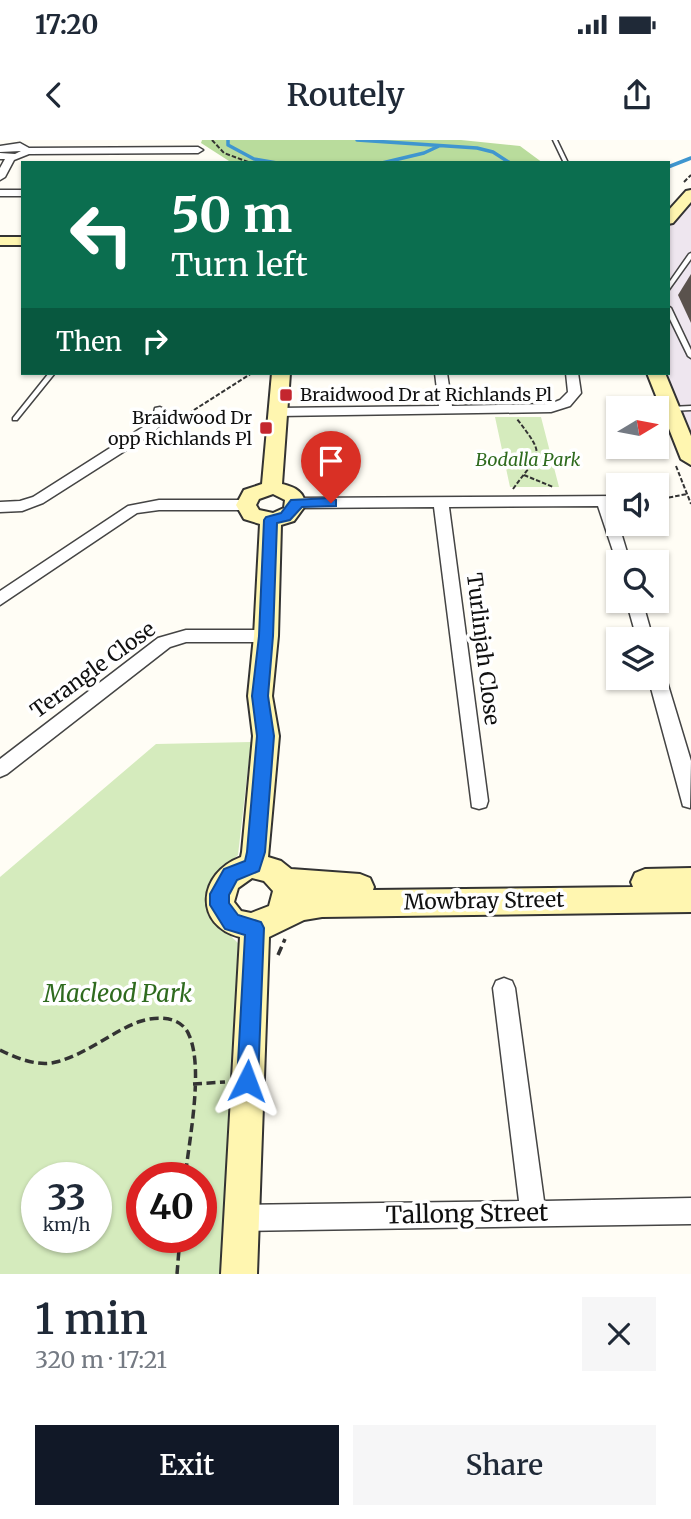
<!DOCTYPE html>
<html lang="en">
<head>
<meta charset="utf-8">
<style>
	body { margin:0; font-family:Merriweather,serif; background:#f6f6f7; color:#1f2937; height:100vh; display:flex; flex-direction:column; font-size:26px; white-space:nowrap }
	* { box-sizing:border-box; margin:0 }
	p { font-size:23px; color:#747a83 }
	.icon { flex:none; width:38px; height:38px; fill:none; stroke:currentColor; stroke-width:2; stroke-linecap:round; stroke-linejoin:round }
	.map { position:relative; height:1134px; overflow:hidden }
	.panel { display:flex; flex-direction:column; background:#fff; flex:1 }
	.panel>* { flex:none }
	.hud { position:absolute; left:21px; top:21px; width:649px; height:214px; border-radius:0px; box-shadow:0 2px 5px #0004; background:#0b6e4f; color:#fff; overflow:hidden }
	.needle { width:46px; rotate:80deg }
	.controls { position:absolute; left:606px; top:256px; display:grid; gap:14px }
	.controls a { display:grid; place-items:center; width:63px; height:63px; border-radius:0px; background:#fff; box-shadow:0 2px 5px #0004; font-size:35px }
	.speed { position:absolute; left:21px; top:1022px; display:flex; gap:14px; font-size:35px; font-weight:700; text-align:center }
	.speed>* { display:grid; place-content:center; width:91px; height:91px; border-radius:50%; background:#fff; box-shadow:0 2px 5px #0004; line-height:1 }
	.speed small { font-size:18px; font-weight:400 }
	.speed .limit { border:10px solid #d22; background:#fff; color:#111 }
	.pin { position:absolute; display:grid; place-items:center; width:60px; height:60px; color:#fff; margin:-72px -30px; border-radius:50% 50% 50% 0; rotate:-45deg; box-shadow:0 0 7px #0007 }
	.pin .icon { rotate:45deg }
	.me { position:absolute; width:77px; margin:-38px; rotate:3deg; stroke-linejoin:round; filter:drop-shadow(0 0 5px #0008) }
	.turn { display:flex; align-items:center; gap:24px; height:147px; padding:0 35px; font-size:32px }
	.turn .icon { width:91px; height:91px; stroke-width:2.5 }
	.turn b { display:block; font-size:49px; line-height:60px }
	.then { display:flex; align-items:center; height:66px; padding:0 35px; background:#0003; gap:14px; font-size:26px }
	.round { display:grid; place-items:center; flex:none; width:74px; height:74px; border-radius:0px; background:#f6f6f7 }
	.overview { display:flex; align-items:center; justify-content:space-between; height:119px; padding:0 35px }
	h1 { font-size:42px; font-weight:600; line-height:52px }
	.action { display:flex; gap:14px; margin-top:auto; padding:14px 35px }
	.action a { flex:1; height:80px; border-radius:0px; background:#111827; color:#fff; font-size:28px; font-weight:600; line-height:80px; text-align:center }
	.action a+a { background:#f6f6f7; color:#1f2937 }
	.status { display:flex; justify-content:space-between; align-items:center; height:49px; padding:0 35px; background:#fff; direction:ltr }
	.status svg { height:19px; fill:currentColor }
	header { display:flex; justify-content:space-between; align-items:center; height:91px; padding:0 35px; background:#fff; font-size:32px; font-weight:600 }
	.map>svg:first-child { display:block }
	.industrial { fill:#eee6ef }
	.green { fill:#d5ebbd; fill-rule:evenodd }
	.forest { fill:#b9dc9c }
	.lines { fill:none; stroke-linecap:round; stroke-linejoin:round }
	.stream { stroke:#3f96cf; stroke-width:3.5 }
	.building { fill:#5a524d }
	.lane-casing { stroke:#444; stroke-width:3 }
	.street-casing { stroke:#444; stroke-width:3 }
	.secondary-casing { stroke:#333; stroke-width:4 }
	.path-far1 { stroke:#333; stroke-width:2; stroke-dasharray:4.5 2; stroke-linecap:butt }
	.path { stroke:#333; stroke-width:3.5; stroke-dasharray:9 4.5; stroke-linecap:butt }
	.lane { fill:#fff; fill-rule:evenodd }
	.street { fill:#fff; fill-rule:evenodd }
	.secondary { fill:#fff6b0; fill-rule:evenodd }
	.route { fill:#1a73e8; stroke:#114b97; stroke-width:2 }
	.poi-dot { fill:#c4262e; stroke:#fff; stroke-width:2.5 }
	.labels { text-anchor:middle; stroke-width:7; stroke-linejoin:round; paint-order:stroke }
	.far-poi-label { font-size:18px; fill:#111; stroke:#fff; text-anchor:start }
	.far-park-label { font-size:18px; font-style:italic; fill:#2f6b1f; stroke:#fff }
	.street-label { font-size:21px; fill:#111; stroke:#fff }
	.near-park-label { font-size:24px; font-style:italic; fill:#2f6b1f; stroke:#fff }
	.near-street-label { font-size:24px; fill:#111; stroke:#fff }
</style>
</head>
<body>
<div class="status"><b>17:20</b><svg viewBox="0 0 49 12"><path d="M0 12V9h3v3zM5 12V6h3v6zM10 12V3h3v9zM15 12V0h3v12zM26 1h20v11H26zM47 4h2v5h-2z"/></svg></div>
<header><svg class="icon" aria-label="back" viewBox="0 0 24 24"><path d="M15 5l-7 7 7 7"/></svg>Routely<svg class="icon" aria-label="share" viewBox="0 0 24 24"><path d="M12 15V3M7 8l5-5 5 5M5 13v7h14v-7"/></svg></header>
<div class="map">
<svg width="691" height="1134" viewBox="0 0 691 1134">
	<rect width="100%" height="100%" fill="#fffdf5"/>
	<path class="industrial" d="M691 54V313L661 233H668L669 80Z"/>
	<path class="green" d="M495 277H541L559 347H510Z
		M251 602 238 715 218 733 214 780 238 803 224 1134H0V737L156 604ZM37 1038H96V1097H37ZM142 1038H201V1097H142Z"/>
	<path class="forest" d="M202 0H461L520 6 543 23H239L229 21 201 3Z"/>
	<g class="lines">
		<path class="stream" d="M228 0V5L254 19 277 23
			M357 0 477 8 493 12 510 23
			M382 23 424 13 439 6
			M668 27 691 18"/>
	</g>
	<path class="building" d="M691 134V183L678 155Z"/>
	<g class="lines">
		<defs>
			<path id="lane" d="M553 0H557L568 23H564Z
				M691 113V119L668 151V144L689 114Z
				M668 166 671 168 691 210V218L688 216 668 175Z
				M49 233H55L17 280H13V278Z
				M691 266V270L670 271 667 269 670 267Z"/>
			<path id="street" d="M20 3 29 8 198 7 203 10 198 13 29 14 14 20 5 37 0 40V28L5 19H0V13L15 14 21 11 0 12V6Z
				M0 50H23V56H0Z
				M435 233H447L452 266 550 264 560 260 568 252 566 233H578L581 253 570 266 551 272 278 276 271 272 278 268 439 266Z
				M160 267 167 271V278L153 293 43 363 22 371 0 372V362L20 361 33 357 143 287 153 277 155 268Z
				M618 356V366H613L630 422H618V426L598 366 449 367 488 661 486 667 479 669 472 667 434 367 296 368 289 363 296 358Z
				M159 360H246L253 365 246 370H159L137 373 0 465V451L128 366Z
				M626 460H642L653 499H637Z
				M186 490H266L274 496 266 502H186L170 507 7 634 0 637V619L158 498Z
				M656 529 665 535 691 621 690 668 683 666 648 537H656Z
				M504 838 512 841 515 848 544 1061 691 1058V1084L242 1091 233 1087 229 1078 233 1069 242 1065 519 1061 493 848 496 841Z"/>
			<path id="secondary" d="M691 50V62L673 83 668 84V71L686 51Z
				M0 97H23V105H0Z
				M272 233H290L282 344C295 347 305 352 305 366L294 381 281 385 278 496 272 556 279 596 268 717 281 721 291 729 360 734 370 738 374 747 373 750 633 747 631 742 635 733 645 729 691 728V772L322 777 304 780 269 797 257 1134H221L240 797C193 785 198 733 241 717L242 712 253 596 248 556 254 496 260 384 244 379 236 365 244 350 262 344ZM273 354 285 360 284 368 273 373 259 370 256 365 259 359ZM252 738 264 741 273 751 269 766 251 773 241 771 234 762 238 748Z
				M647 233H665L691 296V325L681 319Z"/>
		</defs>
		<use href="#lane" class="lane-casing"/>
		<use href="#street" class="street-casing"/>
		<use href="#secondary" class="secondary-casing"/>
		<path class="path-far1" d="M212 0 224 13 251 23
			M684 42 691 35
			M172 284 252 233
			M676 326 691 364
			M524 335 553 347
			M513 349C540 311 547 318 517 279
			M656 360 687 354"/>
		<path class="path" d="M278 815 285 799
			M0 910C16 918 38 927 56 922 85 915 110 893 138 882 155 876 181 875 189 895 204 928 189 1001 185 1038
			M193 944 225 942
			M177 1134 180 1097"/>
		<use href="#lane" class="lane"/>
		<use href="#street" class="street"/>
		<use href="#secondary" class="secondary"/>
	</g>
	<path class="route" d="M331 358 336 360V366L302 367 290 380 277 383 273 496 268 556 274 596 265 712 259 731 237 740 229 755V763L238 775 261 782 264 788 258 941 255 948 247 951 240 948 237 941 245 795 225 789 210 765V754L224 729 245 721 247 712 257 596 252 556 259 496 264 380 266 377 281 373 291 360Z"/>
	<g class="poi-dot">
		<rect x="279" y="248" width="14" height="14" rx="3.5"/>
		<rect x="259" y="281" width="14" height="14" rx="3.5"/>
	</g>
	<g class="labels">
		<g class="far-poi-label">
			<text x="300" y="261">Braidwood Dr at Richlands Pl</text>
			<text x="252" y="284" text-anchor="end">Braidwood Dr<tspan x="252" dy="21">opp Richlands Pl</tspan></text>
		</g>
		<g class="far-park-label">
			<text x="528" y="326">Bodalla Park</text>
		</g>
		<g class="street-label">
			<text transform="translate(483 509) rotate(83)" y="7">Turlinjah Close</text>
			<text transform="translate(93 530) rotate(-36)" y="7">Terangle Close</text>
			<text transform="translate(484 761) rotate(-1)" y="7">Mowbray Street</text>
		</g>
		<g class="near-park-label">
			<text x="118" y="862">Macleod Park</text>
		</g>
		<g class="near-street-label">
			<text transform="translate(467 1074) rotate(-1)" y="8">Tallong Street</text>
		</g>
	</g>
</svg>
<div class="controls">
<a><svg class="needle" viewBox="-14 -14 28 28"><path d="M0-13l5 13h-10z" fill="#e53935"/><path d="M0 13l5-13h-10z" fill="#747a83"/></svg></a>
<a><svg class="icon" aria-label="sound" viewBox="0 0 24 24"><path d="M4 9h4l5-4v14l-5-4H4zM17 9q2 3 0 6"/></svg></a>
<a><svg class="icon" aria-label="search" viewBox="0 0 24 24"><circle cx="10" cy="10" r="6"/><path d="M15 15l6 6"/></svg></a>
<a><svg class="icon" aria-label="layers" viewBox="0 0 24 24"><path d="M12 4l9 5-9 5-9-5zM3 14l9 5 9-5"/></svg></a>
</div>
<div class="speed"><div>33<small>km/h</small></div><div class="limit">40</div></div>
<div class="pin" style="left:331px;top:363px;background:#d93025"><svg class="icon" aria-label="arrive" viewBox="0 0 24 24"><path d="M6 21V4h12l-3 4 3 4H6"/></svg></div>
<svg class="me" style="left:247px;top:941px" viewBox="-20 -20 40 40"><path d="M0-17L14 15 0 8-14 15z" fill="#1a73e8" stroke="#fff" stroke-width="4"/></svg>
<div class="hud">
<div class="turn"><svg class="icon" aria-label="left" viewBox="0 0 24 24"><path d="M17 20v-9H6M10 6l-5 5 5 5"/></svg><div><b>50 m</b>Turn left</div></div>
<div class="then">Then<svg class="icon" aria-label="right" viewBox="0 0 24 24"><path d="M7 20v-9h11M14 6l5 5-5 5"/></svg></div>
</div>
</div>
<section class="panel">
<div class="overview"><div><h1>1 min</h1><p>320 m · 17:21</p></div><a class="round"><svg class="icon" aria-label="close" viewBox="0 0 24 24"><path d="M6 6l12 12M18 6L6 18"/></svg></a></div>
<div class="action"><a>Exit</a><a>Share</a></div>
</section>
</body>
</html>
